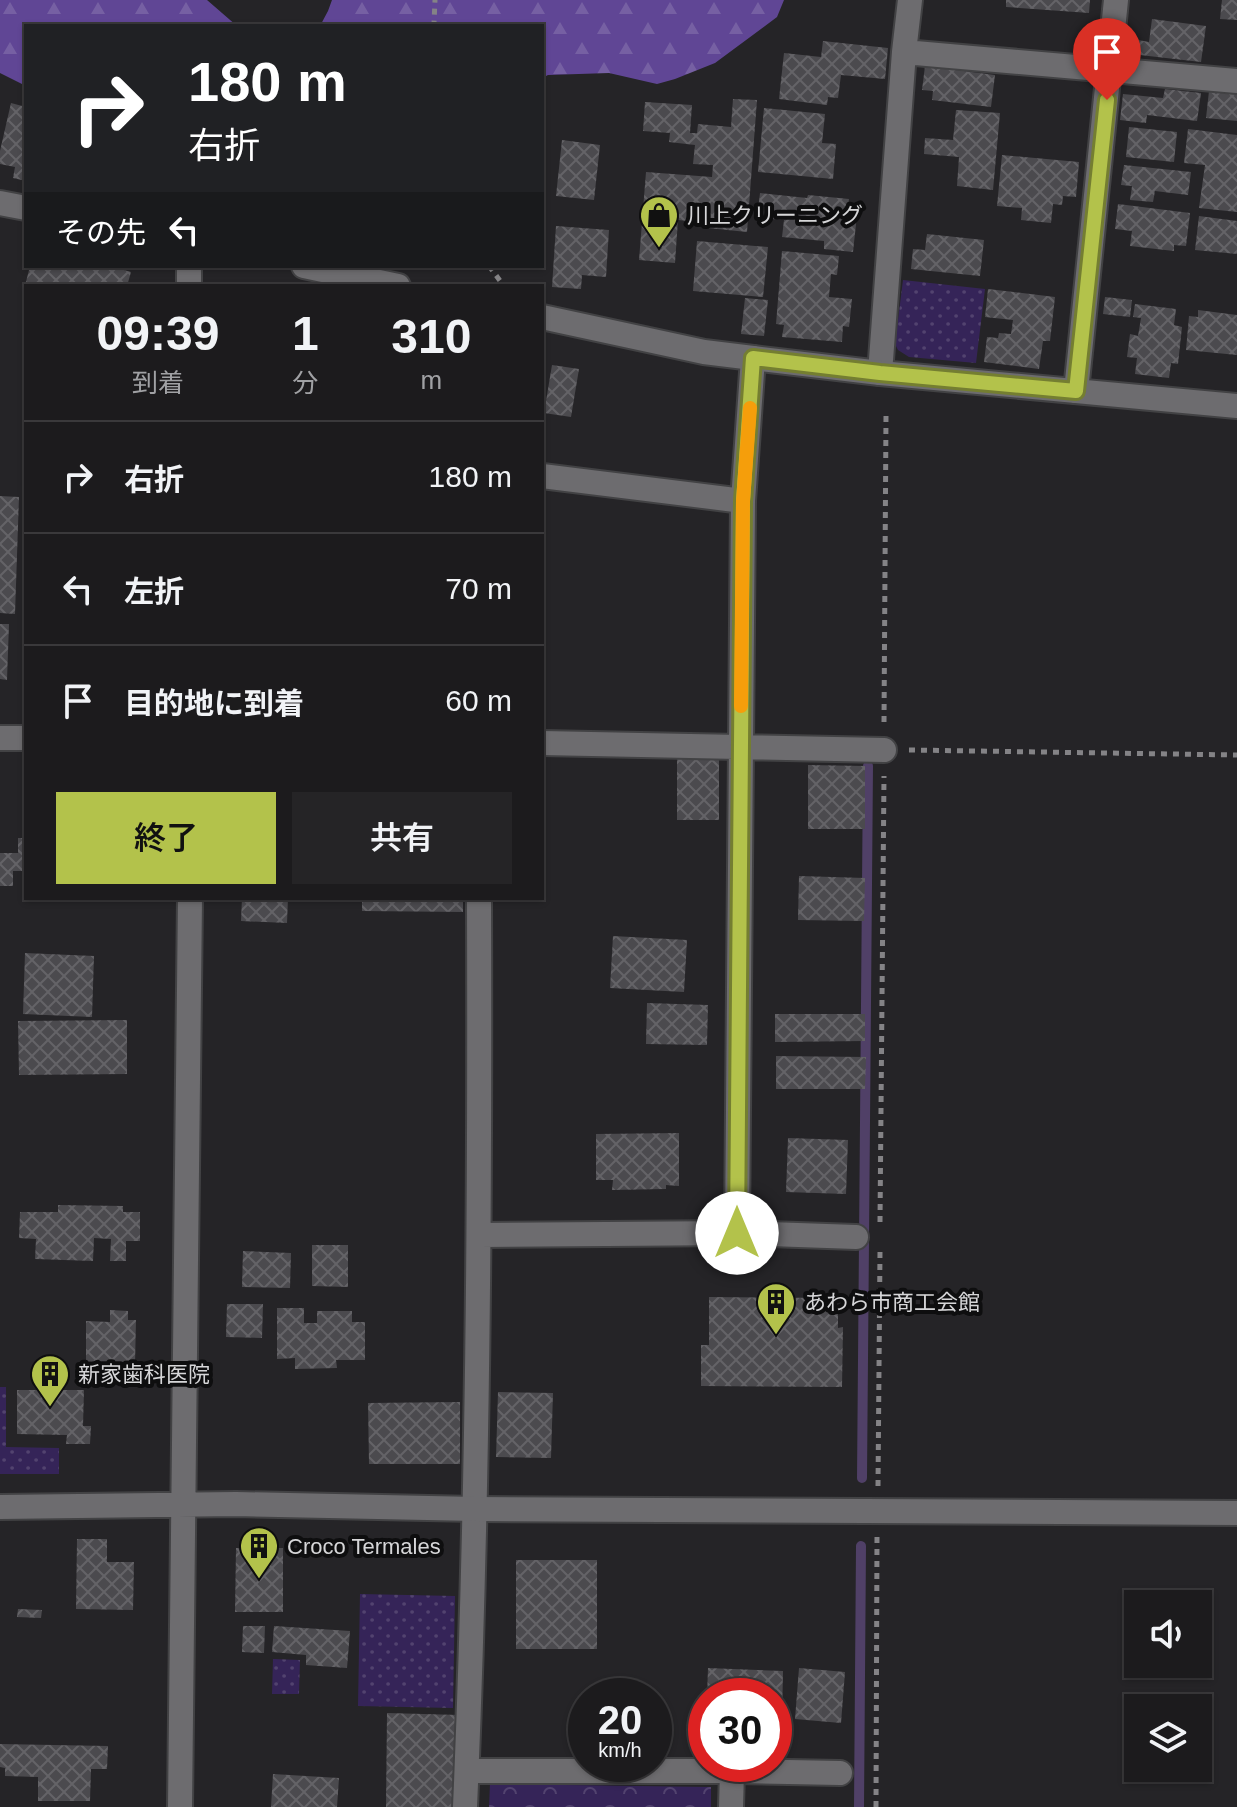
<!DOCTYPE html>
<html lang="ja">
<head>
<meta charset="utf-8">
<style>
	body { margin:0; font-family:Helvetica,"Noto Sans JP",sans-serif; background:#252426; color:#f1f3f6; height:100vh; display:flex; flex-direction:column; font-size:30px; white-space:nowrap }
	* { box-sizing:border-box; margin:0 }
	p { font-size:26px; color:#a0a1a4 }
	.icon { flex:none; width:44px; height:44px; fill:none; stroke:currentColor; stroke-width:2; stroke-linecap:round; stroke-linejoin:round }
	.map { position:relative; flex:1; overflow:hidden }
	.sheet { position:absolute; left:24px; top:284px; width:520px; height:616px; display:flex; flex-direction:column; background:#1c1b1d; border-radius:0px; box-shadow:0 2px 6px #0004,0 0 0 2px #3a393b }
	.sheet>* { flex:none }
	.banner { position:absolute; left:24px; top:24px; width:520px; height:244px; border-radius:0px; box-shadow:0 2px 6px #0004,0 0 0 2px #3a393b; background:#202124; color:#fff; overflow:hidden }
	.buttons { position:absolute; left:1124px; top:1590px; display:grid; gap:16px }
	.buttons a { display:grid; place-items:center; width:88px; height:88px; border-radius:0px; background:#1c1b1d; box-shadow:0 2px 6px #0004,0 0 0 2px #3a393b; font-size:40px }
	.speed { position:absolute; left:568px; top:1678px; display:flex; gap:16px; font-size:40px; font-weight:700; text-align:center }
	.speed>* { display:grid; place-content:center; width:104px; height:104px; border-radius:50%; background:#1c1b1d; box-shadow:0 2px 6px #0004,0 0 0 2px #3a393b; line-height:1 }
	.speed small { font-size:20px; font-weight:400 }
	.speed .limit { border:12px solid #d22; background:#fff; color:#111 }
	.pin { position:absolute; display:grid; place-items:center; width:68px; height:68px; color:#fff; margin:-82px -34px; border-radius:50% 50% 50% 0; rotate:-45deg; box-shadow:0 0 8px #0007 }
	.pin .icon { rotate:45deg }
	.me { position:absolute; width:88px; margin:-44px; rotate:0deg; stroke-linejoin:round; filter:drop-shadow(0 0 6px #0008) }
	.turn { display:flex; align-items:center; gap:28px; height:168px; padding:0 32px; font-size:36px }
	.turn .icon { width:104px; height:104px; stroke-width:2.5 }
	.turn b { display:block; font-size:56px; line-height:68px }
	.then { display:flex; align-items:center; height:76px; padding:0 32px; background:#0003; gap:16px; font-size:30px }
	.eta { display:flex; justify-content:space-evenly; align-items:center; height:136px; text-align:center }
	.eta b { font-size:48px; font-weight:600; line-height:56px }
	.action { display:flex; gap:16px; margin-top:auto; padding:16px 32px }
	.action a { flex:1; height:92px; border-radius:0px; background:#b3c24b; color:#111; font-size:32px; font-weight:600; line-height:92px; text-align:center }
	.action a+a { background:#252426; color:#f1f3f6 }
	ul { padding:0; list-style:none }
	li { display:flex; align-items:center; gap:24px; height:112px; padding:0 32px; border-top:2px solid #3a393b }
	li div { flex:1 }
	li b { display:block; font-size:30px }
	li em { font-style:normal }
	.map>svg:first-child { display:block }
	.grass { fill:url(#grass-dots) }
	.forest { fill:url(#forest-firs) }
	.park { fill:url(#park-crowns) }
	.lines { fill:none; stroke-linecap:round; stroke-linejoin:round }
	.stream { stroke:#504067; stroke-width:10 }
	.building { fill:url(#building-cross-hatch) }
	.minor-casing { stroke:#424244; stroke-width:28 }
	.tertiary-casing { stroke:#424244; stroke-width:28 }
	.path { stroke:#848386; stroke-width:5; stroke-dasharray:6 6; stroke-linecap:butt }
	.minor { stroke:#6d6c6f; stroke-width:24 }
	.tertiary { stroke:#6d6c6f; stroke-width:24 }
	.route-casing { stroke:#747e31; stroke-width:20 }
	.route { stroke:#b3c24b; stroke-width:14 }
	.slow { stroke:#f59e0b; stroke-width:14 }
	.labels { text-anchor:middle; stroke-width:8; stroke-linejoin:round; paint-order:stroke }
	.poi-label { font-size:22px; fill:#d6d6d8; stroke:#0e0e0f; text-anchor:start }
</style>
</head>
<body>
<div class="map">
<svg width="1237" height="1807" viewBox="0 0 1237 1807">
	<defs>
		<pattern id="grass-dots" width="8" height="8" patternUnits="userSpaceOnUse" patternTransform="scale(2)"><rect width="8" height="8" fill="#352458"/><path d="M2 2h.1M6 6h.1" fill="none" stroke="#52436f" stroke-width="1.8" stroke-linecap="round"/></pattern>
		<pattern id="forest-firs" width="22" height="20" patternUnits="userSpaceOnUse" patternTransform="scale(2)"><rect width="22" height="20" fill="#604695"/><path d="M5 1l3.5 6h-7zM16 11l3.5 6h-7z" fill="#7660a3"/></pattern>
		<pattern id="park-crowns" width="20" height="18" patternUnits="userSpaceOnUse" patternTransform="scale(2)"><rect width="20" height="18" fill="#352458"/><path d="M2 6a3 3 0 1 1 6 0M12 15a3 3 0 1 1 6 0" fill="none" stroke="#52436f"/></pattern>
		<pattern id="building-cross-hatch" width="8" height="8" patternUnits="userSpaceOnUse" patternTransform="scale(2)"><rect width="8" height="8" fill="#4b4a4e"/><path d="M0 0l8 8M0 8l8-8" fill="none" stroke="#646367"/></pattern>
	</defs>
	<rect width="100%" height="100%" fill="#252427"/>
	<path class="grass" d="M903 280 985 289 976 363 909 357 898 350 895 344Z
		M0 1387H6V1447L59 1448V1474H0Z
		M360 1594 455 1596 453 1708 358 1706Z
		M273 1659 300 1660 299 1694H272Z"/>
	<path class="forest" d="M0 0H207L237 26H26V86L0 73Z
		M332 0H784L777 17 715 63 675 79 657 84 609 73 548 75 542 78V26H320L328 11Z"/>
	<path class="park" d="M490 1784 711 1787V1807H489Z"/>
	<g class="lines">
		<path class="stream" d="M862 1478 868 766
			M859 1807 861 1546"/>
	</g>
	<path class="building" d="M1006 0H1090L1089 13 1006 7Z
		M1222 0H1237V20L1220 19Z
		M1152 19 1206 26 1201 62 1131 54 1133 39 1149 42Z
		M823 41 888 48 885 79 841 75 838 98 828 97 827 105 779 99 784 53 821 57Z
		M925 66 995 75 991 107 932 100 933 91 922 90Z
		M1165 89 1201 93 1197 121 1147 115 1146 123 1120 120 1123 94 1163 98Z
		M1209 91 1237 94V121L1206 118Z
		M733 99 757 100 747 232 708 228V223L678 220 675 263 639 260 646 172 712 177 713 165 693 164 695 145 669 142 670 133 643 131 645 102 692 105 690 133H697L698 124 731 127Z
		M11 103 26 107V181L13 178 15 167 0 164V151Z
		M764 108 825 114 822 143 836 144 833 179 758 172Z
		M956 110 1000 113 993 190 957 186 959 157 924 154 925 138 953 140Z
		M1129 127 1177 132 1174 162 1126 157Z
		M1188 129 1237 135V212L1199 208 1205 165 1184 163Z
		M562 140 600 145 594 200 556 196Z
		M1002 155 1079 162 1076 197 1063 196 1062 205 1053 204 1051 223 1021 220 1022 208 997 206Z
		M1124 165 1191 172 1188 195 1155 191 1153 202 1130 200 1132 186 1121 185Z
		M760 193 807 198 808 195 849 199 847 214 857 215 853 252 824 249V241L782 237 784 220 757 218Z
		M1118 204 1190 213 1186 246 1174 245V251L1130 246 1132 231 1115 229Z
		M1199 216 1237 221V254L1195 250Z
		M556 226 609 230 606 277 582 275 581 289 552 287Z
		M927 234 984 240 980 276 911 269 913 249 925 250Z
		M697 241 768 247 763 297 693 291Z
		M782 251 839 256 837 275 831 274 829 297 852 299 849 327 843 326 842 342 782 337 784 325 776 324Z
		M30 266H109L131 272 127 286H25Z
		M988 289 1055 297 1050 341H1043L1039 369 984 362 987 337 998 338 999 333 1011 334 1013 320 985 317Z
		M1105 297 1132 300 1130 317 1103 314Z
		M745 298 768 300 764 336 741 334Z
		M1135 304 1176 309 1174 325 1182 327 1178 364 1171 363 1169 378 1135 374 1137 358 1127 357 1130 334 1138 336 1141 318 1133 317Z
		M1198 310 1237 315V355L1186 350 1189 316 1198 317Z
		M552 365 579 369 571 417 544 413Z
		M0 496 19 497 15 614 0 613Z
		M0 624H9L7 680 0 679Z
		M719 752V820H677V753Z
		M808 765 865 766V829H808Z
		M18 838H25L23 871H13V886H0V853H18Z
		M799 876 865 878 864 921 798 920Z
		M242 898H288L287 923 241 921Z
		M362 898H463V912L362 911Z
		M613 936 687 940 684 992 610 988Z
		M25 953 94 956 92 1017 23 1014Z
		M647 1003 708 1005 707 1045 646 1044Z
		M775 1014H865V1041L775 1042Z
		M127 1020V1074L19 1075 18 1021Z
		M776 1056 866 1057 865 1089H776Z
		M679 1133V1186L666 1185V1189L612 1190 613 1180H596V1134Z
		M788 1138 848 1140 846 1194 786 1192Z
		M58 1205 123 1206V1212H140V1241H126V1261H110L111 1239 94 1238 93 1261 35 1259 36 1239 19 1238 20 1212H58Z
		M312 1245H348V1287L312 1286Z
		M243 1251 291 1253 290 1288 242 1287Z
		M709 1297 838 1298V1328L843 1327 842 1387 701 1386V1345H709Z
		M227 1304H263L262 1338 226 1337Z
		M277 1308H304V1323H317V1311H352V1322H365V1360H336L337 1368 295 1369V1358L277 1359Z
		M110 1310 128 1311V1320H136L135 1365 107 1364V1370H86V1321L110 1322Z
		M17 1390H84L83 1426H91L90 1444H66L67 1435 17 1434Z
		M498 1392 553 1393 551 1458 496 1457Z
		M460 1402V1464H369L368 1403Z
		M77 1539H107V1562H134L133 1610 76 1609Z
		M236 1548H283V1612H235Z
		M516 1560H597V1649H516Z
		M18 1609 42 1610 41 1618 17 1617Z
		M243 1626H265L264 1653 242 1652Z
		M274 1626 350 1631 347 1668 306 1665V1655L272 1652Z
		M708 1668 783 1671 782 1721 774 1720V1696H707Z
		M799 1668 845 1672 841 1723 795 1719Z
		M387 1713 460 1715 459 1807H386Z
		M0 1744 108 1746 107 1769H91L90 1801H38V1777L5 1776V1768L0 1767Z
		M273 1774 339 1778 337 1807H271Z"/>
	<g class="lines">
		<defs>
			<path id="minor" d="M904 52 1237 81
				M880 373 904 52 910 0
				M1076 391 1116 0
				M542 476 743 501
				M0 738H26
				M542 743 884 750
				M737 1233 856 1237
				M480 1235 737 1233 743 501 753 358
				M467 1771H732L731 1807
				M732 1771 840 1773
				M465 1807C478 1504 480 1201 479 898"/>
			<path id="tertiary" d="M0 203 26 208
				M189 266V286
				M304 266 398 286
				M542 317 704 352 753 358 880 373 1237 406
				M0 1507 236 1504 476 1509 1237 1513
				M180 1807 190 898"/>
		</defs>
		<use href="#minor" class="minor-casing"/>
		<use href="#tertiary" class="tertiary-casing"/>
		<path class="path" d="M432 26 434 23 435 0
			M489 266 504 286
			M884 722 886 416
			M909 750 1237 755
			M880 1222 884 776
			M878 1486 880 1252
			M876 1807 877 1536"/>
		<use href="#minor" class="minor"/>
		<use href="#tertiary" class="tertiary"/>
	</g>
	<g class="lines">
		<defs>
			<path id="route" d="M737 1233 743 501 753 358 880 373 1076 391 1107 100"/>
		</defs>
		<use href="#route" class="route-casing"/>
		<use href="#route" class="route"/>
		<path class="slow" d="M741 706 743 501 750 408"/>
	</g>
	<defs>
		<symbol id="shop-pin" viewBox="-11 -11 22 30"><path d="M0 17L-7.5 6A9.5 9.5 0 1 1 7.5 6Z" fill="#b3c24b" stroke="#0e0e0f"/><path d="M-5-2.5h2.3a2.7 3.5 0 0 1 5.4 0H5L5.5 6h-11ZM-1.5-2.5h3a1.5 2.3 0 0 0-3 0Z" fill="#111"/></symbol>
		<symbol id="building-pin" viewBox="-11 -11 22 30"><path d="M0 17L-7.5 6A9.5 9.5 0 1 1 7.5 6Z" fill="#b3c24b" stroke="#0e0e0f"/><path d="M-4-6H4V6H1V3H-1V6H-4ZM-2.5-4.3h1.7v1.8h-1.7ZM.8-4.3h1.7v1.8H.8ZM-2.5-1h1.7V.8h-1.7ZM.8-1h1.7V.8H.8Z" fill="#111"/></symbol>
	</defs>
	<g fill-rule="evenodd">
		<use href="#shop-pin" x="637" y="193" width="44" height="60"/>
		<use href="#building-pin" x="754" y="1280" width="44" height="60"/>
		<use href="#building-pin" x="28" y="1352" width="44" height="60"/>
		<use href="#building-pin" x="237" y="1524" width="44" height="60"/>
	</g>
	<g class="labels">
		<g class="poi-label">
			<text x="687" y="223">川上クリーニング</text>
			<text x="804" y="1310">あわら市商工会館</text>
			<text x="78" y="1382">新家歯科医院</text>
			<text x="287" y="1554">Croco Termales</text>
		</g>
	</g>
</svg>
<div class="buttons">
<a><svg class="icon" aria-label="sound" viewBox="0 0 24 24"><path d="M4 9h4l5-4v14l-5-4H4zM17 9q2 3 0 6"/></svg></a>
<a><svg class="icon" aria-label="layers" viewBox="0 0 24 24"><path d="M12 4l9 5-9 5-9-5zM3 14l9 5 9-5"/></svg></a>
</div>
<div class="speed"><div>20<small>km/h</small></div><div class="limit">30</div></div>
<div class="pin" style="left:1107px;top:100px;background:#d93025"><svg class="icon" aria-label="arrive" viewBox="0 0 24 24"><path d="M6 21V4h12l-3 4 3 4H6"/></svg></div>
<svg class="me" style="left:737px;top:1233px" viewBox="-20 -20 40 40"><circle r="19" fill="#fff"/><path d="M0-13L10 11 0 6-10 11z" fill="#b3c24b"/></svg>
<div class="banner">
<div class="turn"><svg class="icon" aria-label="right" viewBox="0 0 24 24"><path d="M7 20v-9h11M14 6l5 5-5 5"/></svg><div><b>180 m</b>右折</div></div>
<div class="then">その先<svg class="icon" aria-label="left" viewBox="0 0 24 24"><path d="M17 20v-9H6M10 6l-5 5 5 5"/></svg></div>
</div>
<section class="sheet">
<div class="eta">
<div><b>09:39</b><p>到着</p></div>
<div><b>1</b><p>分</p></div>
<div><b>310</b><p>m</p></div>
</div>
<ul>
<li><svg class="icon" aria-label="right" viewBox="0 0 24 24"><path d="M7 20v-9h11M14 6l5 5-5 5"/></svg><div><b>右折</b></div><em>180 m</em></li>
<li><svg class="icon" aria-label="left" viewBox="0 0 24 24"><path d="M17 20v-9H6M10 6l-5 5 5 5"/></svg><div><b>左折</b></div><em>70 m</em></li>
<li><svg class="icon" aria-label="arrive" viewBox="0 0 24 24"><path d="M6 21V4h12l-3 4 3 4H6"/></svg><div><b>目的地に到着</b></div><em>60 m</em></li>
</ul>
<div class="action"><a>終了</a><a>共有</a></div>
</section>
</div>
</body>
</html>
